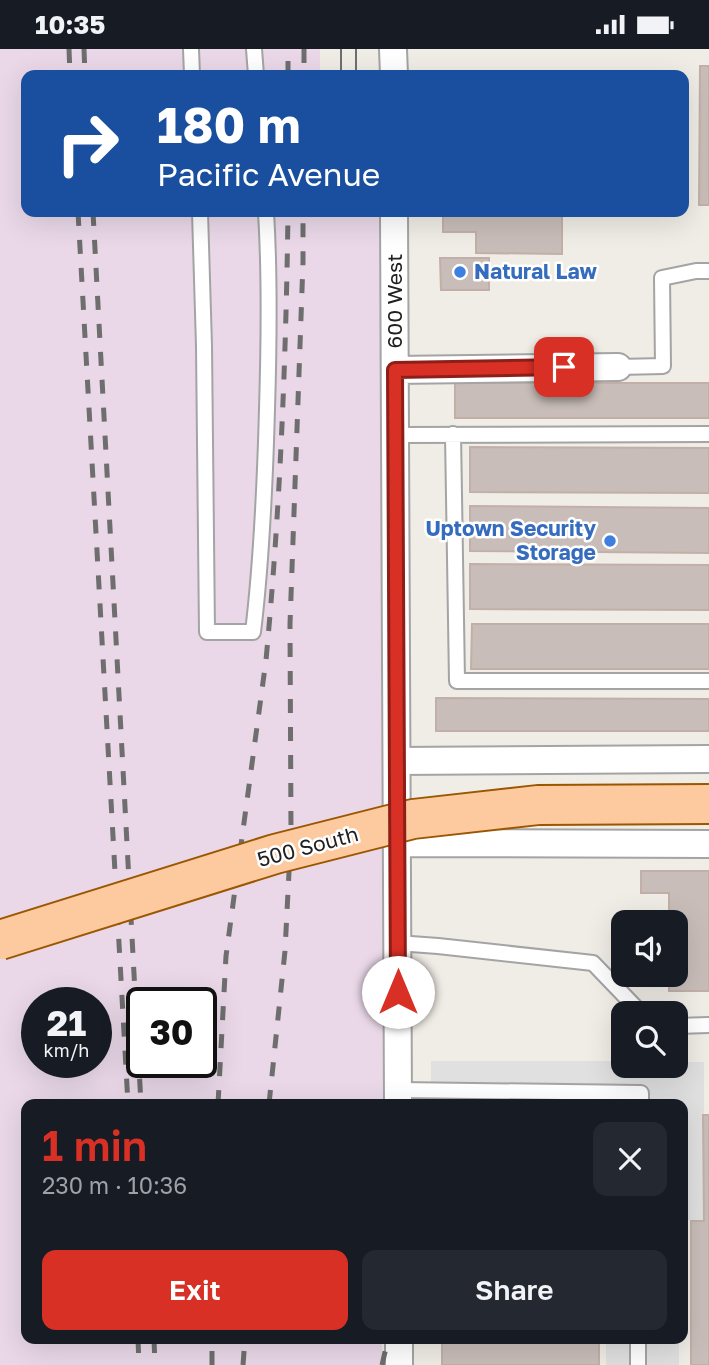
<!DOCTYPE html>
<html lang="en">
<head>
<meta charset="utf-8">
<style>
	body { margin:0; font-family:"Golos Text",sans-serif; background:#242831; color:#f1f3f6; height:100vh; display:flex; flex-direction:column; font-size:26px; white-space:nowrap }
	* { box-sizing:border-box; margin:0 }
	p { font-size:23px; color:#9ea1a6 }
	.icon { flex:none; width:38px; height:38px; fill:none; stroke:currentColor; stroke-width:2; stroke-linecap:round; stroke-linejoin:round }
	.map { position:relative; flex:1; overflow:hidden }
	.drawer { position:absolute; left:21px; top:1050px; width:667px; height:245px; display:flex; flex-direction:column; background:#171b24; border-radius:14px; box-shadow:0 7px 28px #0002 }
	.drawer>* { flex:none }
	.hud { position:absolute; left:21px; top:21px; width:668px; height:147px; border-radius:14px; box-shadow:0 7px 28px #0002; background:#1a4fa0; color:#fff; overflow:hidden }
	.controls { position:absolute; left:611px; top:861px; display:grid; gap:14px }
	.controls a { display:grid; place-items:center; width:77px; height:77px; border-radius:14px; background:#171b24; box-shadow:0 7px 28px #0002; font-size:35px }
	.speed { position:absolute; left:21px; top:938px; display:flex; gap:14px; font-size:35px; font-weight:700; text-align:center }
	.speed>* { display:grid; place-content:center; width:91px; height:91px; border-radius:50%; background:#171b24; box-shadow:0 7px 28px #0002; line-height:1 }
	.speed small { font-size:18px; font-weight:400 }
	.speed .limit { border:4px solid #111; border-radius:10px; background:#fff; color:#111 }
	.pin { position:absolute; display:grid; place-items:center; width:60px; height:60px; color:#fff; margin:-30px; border-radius:14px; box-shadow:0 4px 10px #0006 }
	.me { position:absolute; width:77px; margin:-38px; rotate:0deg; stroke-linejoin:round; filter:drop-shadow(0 0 5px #0008) }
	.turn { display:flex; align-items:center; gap:24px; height:147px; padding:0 21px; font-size:32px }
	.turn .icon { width:91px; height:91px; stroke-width:2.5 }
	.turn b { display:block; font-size:49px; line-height:60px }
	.round { display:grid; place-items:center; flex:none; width:74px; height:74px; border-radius:14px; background:#242831 }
	.overview { display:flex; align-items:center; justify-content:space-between; height:119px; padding:0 21px }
	h1 { font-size:42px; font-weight:600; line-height:52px; color:#d93025 }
	.button { display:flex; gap:14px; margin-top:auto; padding:14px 21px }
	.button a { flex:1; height:80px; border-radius:14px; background:#d93025; color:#fff; font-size:28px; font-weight:600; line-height:80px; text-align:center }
	.button a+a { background:#242831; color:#f1f3f6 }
	.status { display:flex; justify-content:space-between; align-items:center; height:49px; padding:0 35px; background:#171b24; direction:ltr }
	.status svg { height:19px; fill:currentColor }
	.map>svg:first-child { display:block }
	.industrial { fill:#ead8e8; fill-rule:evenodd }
	.parking { fill:#e0e0e0 }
	.building { fill:#c8bdb9; stroke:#c2b0a8; stroke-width:2 }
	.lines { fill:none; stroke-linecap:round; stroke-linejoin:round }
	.service-casing { stroke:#a4a4a4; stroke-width:18 }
	.minor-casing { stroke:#a4a4a4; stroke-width:30 }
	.service { stroke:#fff; stroke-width:14 }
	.minor { stroke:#fff; stroke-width:26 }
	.tram { stroke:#6e6e6e; stroke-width:2 }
	.rail { stroke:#6e6e6e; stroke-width:5; stroke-dasharray:14 14; stroke-linecap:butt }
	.primary-bridge-casing { stroke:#9b5600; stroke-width:42; stroke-linecap:butt }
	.primary-bridge { stroke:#fdc99e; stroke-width:38 }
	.route-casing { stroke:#8d1f18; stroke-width:18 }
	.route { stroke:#d93025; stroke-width:12 }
	.shop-dot { fill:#3f7fe0; stroke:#fff; stroke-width:2.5 }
	.labels { text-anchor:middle; stroke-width:5; stroke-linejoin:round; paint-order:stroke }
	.shop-label { font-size:21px; font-weight:bold; fill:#366cbe; stroke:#fff; text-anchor:start }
	.street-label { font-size:21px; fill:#202020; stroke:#fff }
</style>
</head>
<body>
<div class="status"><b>10:35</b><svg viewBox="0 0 49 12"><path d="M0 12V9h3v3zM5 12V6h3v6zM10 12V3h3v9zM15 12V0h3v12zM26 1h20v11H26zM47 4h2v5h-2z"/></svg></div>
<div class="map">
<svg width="709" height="1316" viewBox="0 0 709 1316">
	<rect width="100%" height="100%" fill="#f0ece6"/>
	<path class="industrial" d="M0 0H320V26H26V163H382L386 1055H26V1290H382V1316H0ZM37 954H96V1013H37ZM142 954H201V1013H142Z"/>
	<path class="parking" d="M431 1012H623V1017H676V1013H704V1172L683 1171 682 1055H431Z
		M606 1290H679V1316H606Z"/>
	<path class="building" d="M700 17H709V156H699Z
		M443 163H562V205L476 204V183H443Z
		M440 209H489V241H441Z
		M455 334H709V369H455Z
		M470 398 709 399V444L470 443Z
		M470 457 709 459V504L470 502Z
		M470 515 709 516V561L470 560Z
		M472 575H709V620H471Z
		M436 649 709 650V682H436Z
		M641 822H709V942H669V926H676V873H669V844H641Z
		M703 1066H709V1316H691V1172H704Z
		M442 1290H599V1316H442Z"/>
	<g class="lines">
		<defs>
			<path id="service" d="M191 0 192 26
				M254 0 256 26
				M200 163 204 297 207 583H253C262 509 265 435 267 360 269 294 270 228 266 163
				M618 318 663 317 662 229 696 222H709
				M453 385 457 632H709
				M395 386 709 385
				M397 894 438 897 593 914 641 964
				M676 977 709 976
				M398 1041 641 1044V1055
				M638 1316V1290"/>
			<path id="minor" d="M393 0 394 26
				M394 163 398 1055
				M395 321 618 318
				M397 712 709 710
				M397 794 709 795
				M399 1290V1316"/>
		</defs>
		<use href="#service" class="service-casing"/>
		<use href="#minor" class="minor-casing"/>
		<use href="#service" class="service"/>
		<use href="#minor" class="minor"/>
		<path class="tram" d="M356 0V26
			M341 26V0"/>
		<path class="rail" d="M69 0 70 26
			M84 0 85 26
			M304 0V26
			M288 26V0
			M78 163 128 1055
			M93 163 141 1055
			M218 1055 226 907 266 611C280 462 286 312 288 163
			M269 1055 285 902 291 784 290 575 303 213V163
			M138 1290 139 1316
			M154 1290 155 1316
			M212 1316V1290
			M243 1316 245 1290
			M382 1316 388 1290"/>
		<defs>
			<path id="primary-bridge" d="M0 891 275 805 413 770 538 756 709 755"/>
		</defs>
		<use href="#primary-bridge" class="primary-bridge-casing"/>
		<use href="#primary-bridge" class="primary-bridge"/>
	</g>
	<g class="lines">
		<defs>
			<path id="route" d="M398 943 395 321 564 318"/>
		</defs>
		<use href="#route" class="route-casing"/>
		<use href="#route" class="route"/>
	</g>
	<g class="shop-dot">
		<circle cx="460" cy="223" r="7"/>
		<circle cx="610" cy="492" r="7"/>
	</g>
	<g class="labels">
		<g class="shop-label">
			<text x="474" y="230">Natural Law</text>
			<text x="596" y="487" text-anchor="end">Uptown Security<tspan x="596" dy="24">Storage</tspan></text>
		</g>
		<g class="street-label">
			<text transform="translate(395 252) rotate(-90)" y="7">600 West</text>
			<text transform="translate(308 798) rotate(-15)" y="7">500 South</text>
		</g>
	</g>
</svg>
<div class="controls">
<a><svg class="icon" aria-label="sound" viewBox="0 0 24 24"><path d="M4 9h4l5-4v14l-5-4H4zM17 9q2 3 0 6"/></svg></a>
<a><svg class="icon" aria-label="search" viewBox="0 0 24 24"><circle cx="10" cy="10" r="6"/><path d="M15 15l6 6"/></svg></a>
</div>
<div class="speed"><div>21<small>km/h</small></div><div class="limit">30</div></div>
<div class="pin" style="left:564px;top:318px;background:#d93025"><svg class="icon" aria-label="arrive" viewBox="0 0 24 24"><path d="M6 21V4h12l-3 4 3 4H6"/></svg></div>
<svg class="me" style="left:398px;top:943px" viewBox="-20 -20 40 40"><circle r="19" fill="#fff"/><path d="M0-13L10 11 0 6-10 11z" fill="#d93025"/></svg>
<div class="hud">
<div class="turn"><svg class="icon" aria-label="right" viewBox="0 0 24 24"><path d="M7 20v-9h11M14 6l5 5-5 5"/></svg><div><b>180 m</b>Pacific Avenue</div></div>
</div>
<section class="drawer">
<div class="overview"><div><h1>1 min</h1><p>230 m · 10:36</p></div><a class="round"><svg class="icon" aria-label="close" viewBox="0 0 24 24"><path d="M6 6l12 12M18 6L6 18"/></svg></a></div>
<div class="button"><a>Exit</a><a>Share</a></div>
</section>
</div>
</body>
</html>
